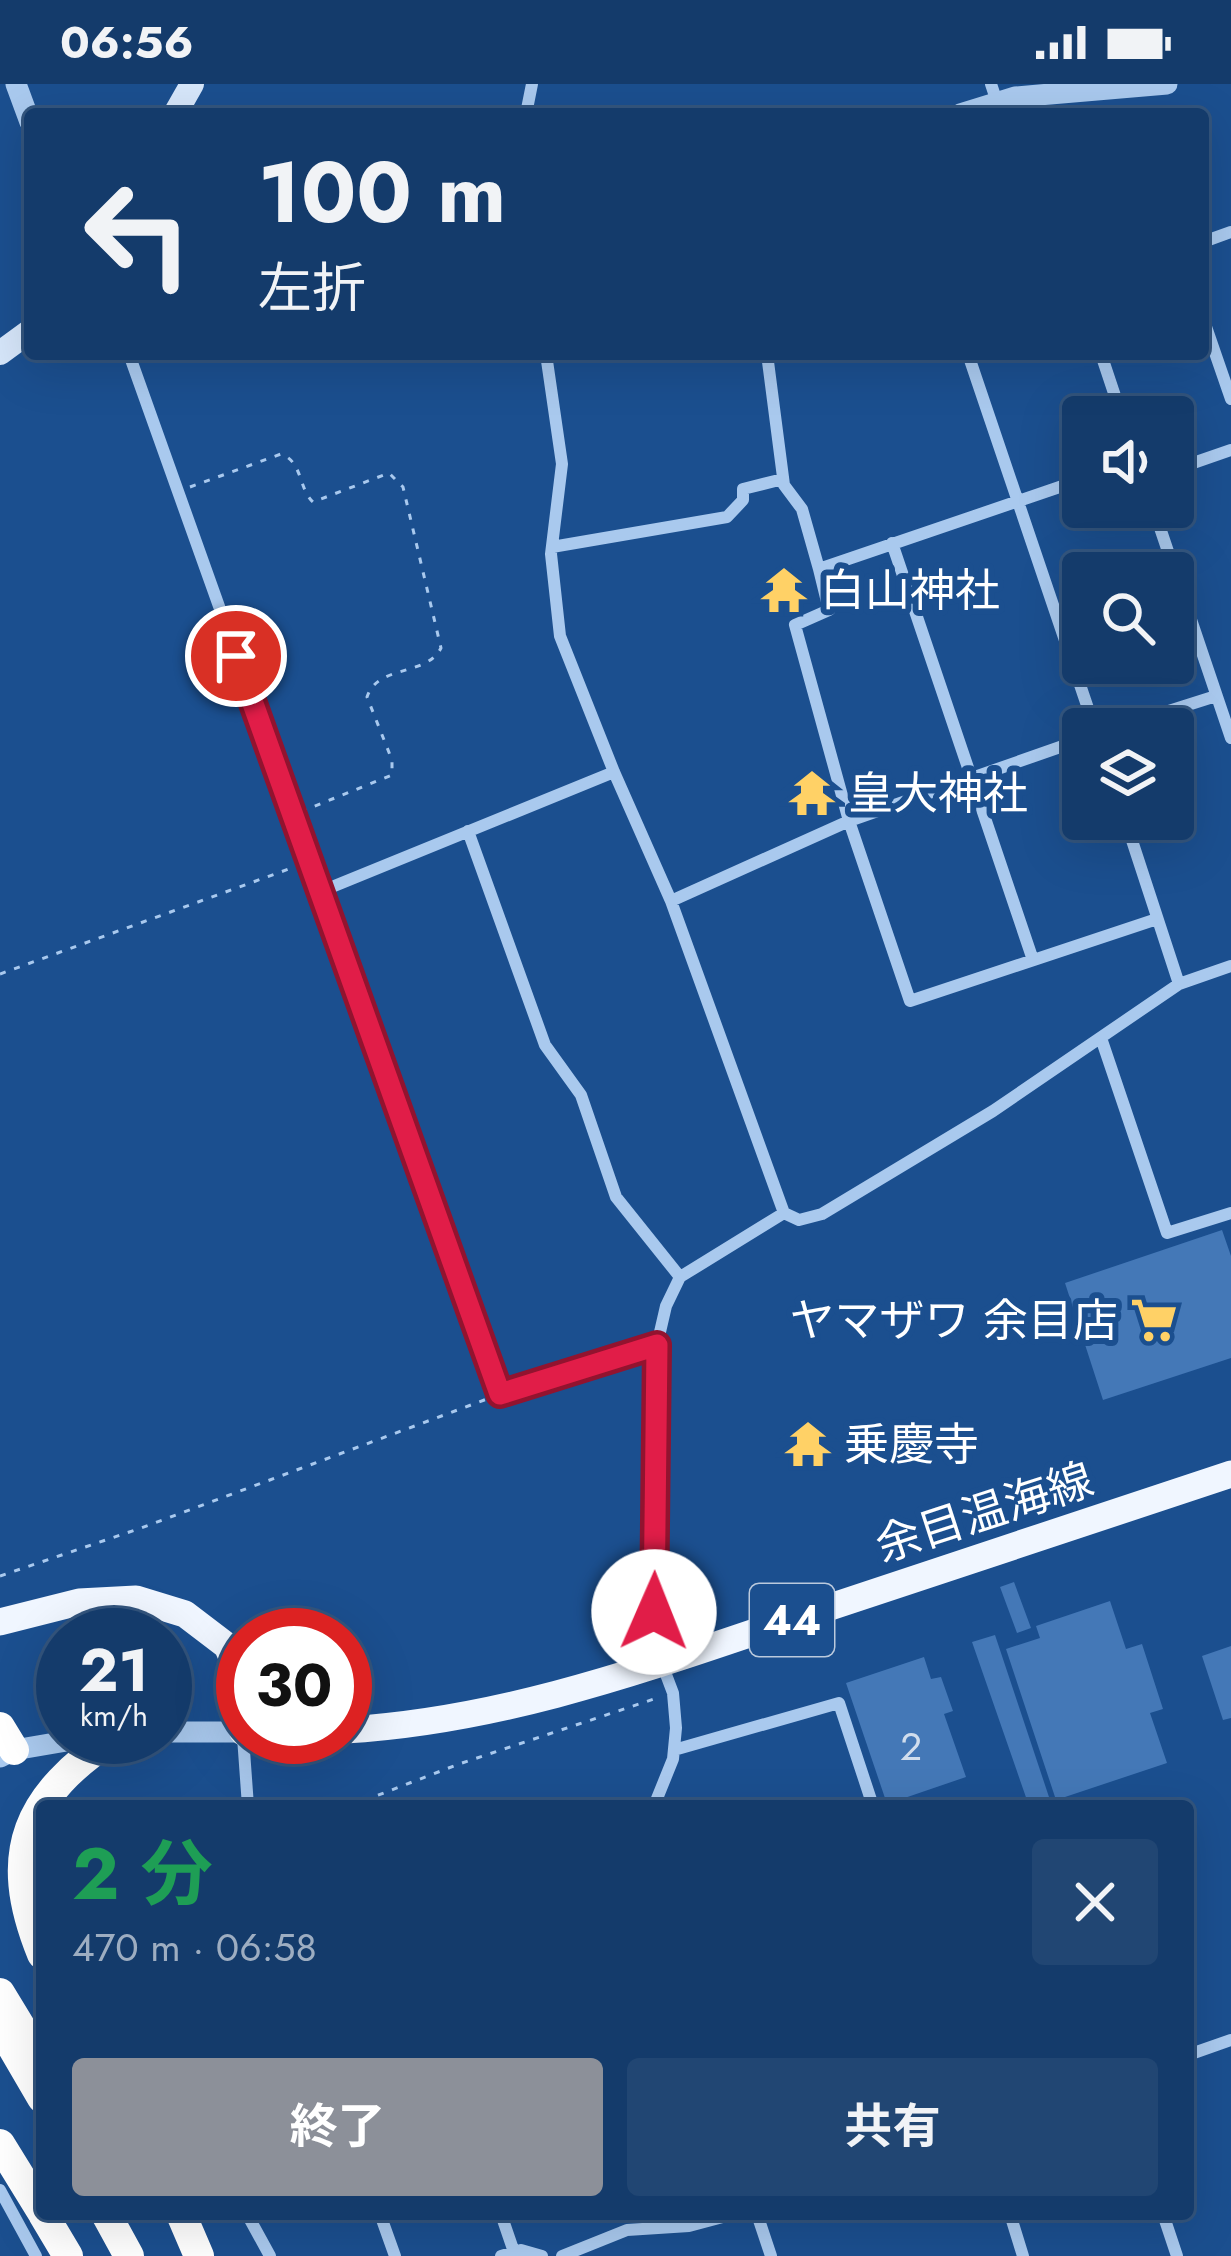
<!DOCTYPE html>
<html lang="ja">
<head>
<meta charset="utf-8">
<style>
	body { margin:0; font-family:Jost,"Noto Sans JP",sans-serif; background:#214673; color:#f1f3f6; height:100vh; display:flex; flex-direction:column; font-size:45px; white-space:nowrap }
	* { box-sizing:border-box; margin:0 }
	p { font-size:39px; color:#9dadc1 }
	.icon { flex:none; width:66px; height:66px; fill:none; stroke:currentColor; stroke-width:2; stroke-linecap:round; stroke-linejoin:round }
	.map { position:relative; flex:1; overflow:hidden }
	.sheet { position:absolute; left:36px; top:1716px; width:1158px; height:420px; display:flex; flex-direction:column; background:#143b6b; border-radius:12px; box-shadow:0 12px 48px #0002,0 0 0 3px #33557e }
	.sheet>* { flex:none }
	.guide { position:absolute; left:24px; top:24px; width:1185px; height:252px; border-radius:12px; box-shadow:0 12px 48px #0002,0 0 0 3px #33557e; background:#143b6b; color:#f1f3f6; overflow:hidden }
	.tools { position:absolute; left:1062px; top:312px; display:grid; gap:24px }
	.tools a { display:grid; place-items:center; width:132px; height:132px; border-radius:12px; background:#143b6b; box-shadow:0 12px 48px #0002,0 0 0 3px #33557e; font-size:60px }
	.speed { position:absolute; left:36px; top:1524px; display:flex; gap:24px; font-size:60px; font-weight:700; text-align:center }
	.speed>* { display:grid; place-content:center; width:156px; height:156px; border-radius:50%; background:#143b6b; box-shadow:0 12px 48px #0002,0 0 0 3px #33557e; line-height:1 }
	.speed small { font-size:30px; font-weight:400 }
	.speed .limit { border:18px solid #d22; background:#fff; color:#111 }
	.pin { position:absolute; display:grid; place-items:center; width:102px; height:102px; color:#fff; margin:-51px; border:6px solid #fff; border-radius:50%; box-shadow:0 3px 12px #0007 }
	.me { position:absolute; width:132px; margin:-66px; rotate:1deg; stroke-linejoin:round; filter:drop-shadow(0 0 9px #0008) }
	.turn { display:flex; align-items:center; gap:42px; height:252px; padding:0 36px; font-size:54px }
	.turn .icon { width:156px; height:156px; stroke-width:2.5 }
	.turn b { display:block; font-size:84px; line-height:102px }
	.round { display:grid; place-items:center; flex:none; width:126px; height:126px; border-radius:12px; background:#214673 }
	.summary { display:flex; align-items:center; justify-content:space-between; height:204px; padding:0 36px }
	h1 { font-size:72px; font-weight:700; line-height:90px; color:#1e9e55 }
	.action { display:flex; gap:24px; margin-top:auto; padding:24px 36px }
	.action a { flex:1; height:138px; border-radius:12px; background:#8c9099; color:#fff; font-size:48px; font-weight:700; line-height:138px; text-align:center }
	.action a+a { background:#214673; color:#f1f3f6 }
	.status { display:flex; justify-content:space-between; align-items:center; height:84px; padding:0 60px; background:#143b6b; direction:ltr }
	.status svg { height:33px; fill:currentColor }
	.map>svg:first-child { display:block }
	.building { fill:#4478b7 }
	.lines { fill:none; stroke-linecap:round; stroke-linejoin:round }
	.path { stroke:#a9c9ee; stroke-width:3; stroke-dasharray:6 9; stroke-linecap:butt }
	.minor { stroke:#a9c9ee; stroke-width:12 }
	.tertiary { stroke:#a9c9ee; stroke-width:21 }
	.secondary { stroke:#d6e6fa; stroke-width:24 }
	.primary { stroke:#f0f6ff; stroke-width:27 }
	.motorway { stroke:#fff; stroke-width:30 }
	.route-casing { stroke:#92132f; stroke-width:30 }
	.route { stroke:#e11d48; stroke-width:21 }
	.labels { text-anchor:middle; stroke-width:12; stroke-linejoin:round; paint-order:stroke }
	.number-label { font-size:39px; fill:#d0dded }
	.shield { fill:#1b4f8f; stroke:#bbcadd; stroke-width:3 }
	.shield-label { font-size:42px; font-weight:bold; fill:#fff }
	.poi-label { font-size:45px; fill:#fff; stroke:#1b4f8f; text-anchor:start }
	.street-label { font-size:45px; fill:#fff; stroke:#1b4f8f }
</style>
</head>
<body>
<div class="status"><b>06:56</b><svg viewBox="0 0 49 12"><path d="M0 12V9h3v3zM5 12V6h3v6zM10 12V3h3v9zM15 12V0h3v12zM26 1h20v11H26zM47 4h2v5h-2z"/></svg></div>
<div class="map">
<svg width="1231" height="2172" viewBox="0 0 1231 2172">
	<rect width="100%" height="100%" fill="#1b4f8f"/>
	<path class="building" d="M1222 1146 1231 1172V1274L1103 1316 1065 1199Z
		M1014 1498 1031 1544 1017 1549 1000 1503Z
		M1110 1517 1126 1565 1142 1560 1163 1625 1150 1629 1167 1679 1056 1716 1006 1565 1040 1554 1036 1542Z
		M995 1551 1050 1716 1029 1722 972 1558Z
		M1231 1562V1634L1223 1636 1202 1572Z
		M924 1573 931 1595 941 1593 953 1627 944 1630 966 1693 887 1720 846 1599Z"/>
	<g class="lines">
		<path class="path" d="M190 403 281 370C303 378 298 404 313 418L389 389 403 403 441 564C426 593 378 580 367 613L392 676V691L305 726
			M0 890 297 782
			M0 1492 141 1444 487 1315
			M350 1722 459 1680 660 1613"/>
		<path class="minor" d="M991 0 997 18
			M526 30 532 0
			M1203 158 1231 148
			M1203 234 1231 315
			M129 270 500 1310 657 1261
			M546 270 562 380 551 470 560 552 614 688 671 817 784 1129 799 1136 822 1130 993 1027 1179 900 1231 882
			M767 270 784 401 802 425 819 485
			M968 270 1095 645
			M1101 270 1122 333
			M1173 386 1231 366
			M1083 395 819 485 829 526 795 541 849 737 910 917 1157 835
			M1153 423 1231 654
			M892 459 1033 876
			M552 463 727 433 743 416V405L783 395
			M1112 645 1216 612
			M1125 735 1179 900
			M468 747 545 961 581 1011 616 1113 680 1193
			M322 807 614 688
			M671 817 849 737 1083 655
			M1101 954 1167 1149 1231 1129
			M243 1653 248 1722
			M674 1666 839 1619 873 1722
			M654 1722 673 1675 676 1644 673 1609 653 1556 657 1261 666 1222 680 1193 784 1129
			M1188 1971 1231 1956
			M0 2106 36 2172
			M247 2130 270 2172
			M380 2130 395 2172
			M501 2130 514 2168
			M757 2130 771 2172
			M1010 2130 1023 2172
			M1163 2130 1177 2172
			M501 2172 521 2166 542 2172
			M562 2172 627 2146 689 2142 734 2130"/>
		<path class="tertiary" d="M16 0 30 38
			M960 30 1015 13 1167 0
			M165 1648H243
			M0 1673 14 1666 90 1653"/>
		<path class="secondary" d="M175 30 192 0
			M0 269 30 247"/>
		<path class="primary" d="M0 1538 79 1518 136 1515 185 1530 227 1562 243 1599
			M345 1646C503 1637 648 1584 797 1534 941 1486 1086 1438 1231 1390
			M243 1648V1647"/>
		<path class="motorway" d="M0 1643 14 1666
			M42 1870C0 1767 28 1711 114 1653
			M0 1909 28 1955
			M0 1942 42 2014
			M0 2060 42 2128
			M43 2130 68 2172
			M106 2130 129 2172
			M181 2130 199 2172"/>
	</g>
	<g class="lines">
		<defs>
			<path id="route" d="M236 572 500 1310 657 1261 654 1528"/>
		</defs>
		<use href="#route" class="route-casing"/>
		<use href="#route" class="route"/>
	</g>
	<defs>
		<symbol id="temple-bare" viewBox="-9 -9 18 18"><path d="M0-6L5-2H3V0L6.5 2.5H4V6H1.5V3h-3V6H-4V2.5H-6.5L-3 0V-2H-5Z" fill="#ffd166" stroke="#1b4f8f" stroke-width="2.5" paint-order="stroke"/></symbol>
		<symbol id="supermarket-bare" viewBox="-9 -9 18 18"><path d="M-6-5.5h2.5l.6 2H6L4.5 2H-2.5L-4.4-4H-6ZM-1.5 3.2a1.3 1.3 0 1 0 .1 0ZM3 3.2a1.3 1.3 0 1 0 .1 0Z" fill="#ffd166" stroke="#1b4f8f" stroke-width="2.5" paint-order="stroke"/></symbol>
	</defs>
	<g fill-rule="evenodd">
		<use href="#temple-bare" x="751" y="473" width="66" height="66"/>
		<use href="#temple-bare" x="779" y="676" width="66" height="66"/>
		<use href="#supermarket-bare" x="1121" y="1203" width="66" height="66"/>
		<use href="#temple-bare" x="775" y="1327" width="66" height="66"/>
	</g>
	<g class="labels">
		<g class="number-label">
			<text x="911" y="1676">2</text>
		</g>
		<rect class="shield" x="750" y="1500" width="84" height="72" rx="9"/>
		<g class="shield-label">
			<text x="792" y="1551">44</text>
		</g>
		<g class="poi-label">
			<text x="820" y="522">白山神社</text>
			<text x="848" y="725">皇大神社</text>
			<text x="1118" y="1252" text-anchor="end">ヤマザワ 余目店</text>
			<text x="844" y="1376">乗慶寺</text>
		</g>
		<g class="street-label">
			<text transform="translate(984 1428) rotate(-18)" y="16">余目温海線</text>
		</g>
	</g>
</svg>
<div class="tools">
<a><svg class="icon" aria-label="sound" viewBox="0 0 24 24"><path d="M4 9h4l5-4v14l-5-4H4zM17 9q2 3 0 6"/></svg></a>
<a><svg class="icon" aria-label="search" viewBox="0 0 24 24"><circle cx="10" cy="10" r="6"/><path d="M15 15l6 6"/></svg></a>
<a><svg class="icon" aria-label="layers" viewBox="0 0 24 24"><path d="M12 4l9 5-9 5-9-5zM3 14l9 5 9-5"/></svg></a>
</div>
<div class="speed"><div>21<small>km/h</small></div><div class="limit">30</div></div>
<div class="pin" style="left:236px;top:572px;background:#d93025"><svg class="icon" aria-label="arrive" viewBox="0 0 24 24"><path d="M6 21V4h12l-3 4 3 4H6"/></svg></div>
<svg class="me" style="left:654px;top:1528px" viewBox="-20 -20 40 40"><circle r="19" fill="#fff"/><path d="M0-13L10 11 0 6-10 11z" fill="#e11d48"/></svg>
<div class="guide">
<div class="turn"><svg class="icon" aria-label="left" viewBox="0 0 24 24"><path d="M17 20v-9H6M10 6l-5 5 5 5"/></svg><div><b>100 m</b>左折</div></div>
</div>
<section class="sheet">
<div class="summary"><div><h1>2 分</h1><p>470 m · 06:58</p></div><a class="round"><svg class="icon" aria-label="close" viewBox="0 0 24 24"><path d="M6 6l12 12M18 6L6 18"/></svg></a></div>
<div class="action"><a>終了</a><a>共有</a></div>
</section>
</div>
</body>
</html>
